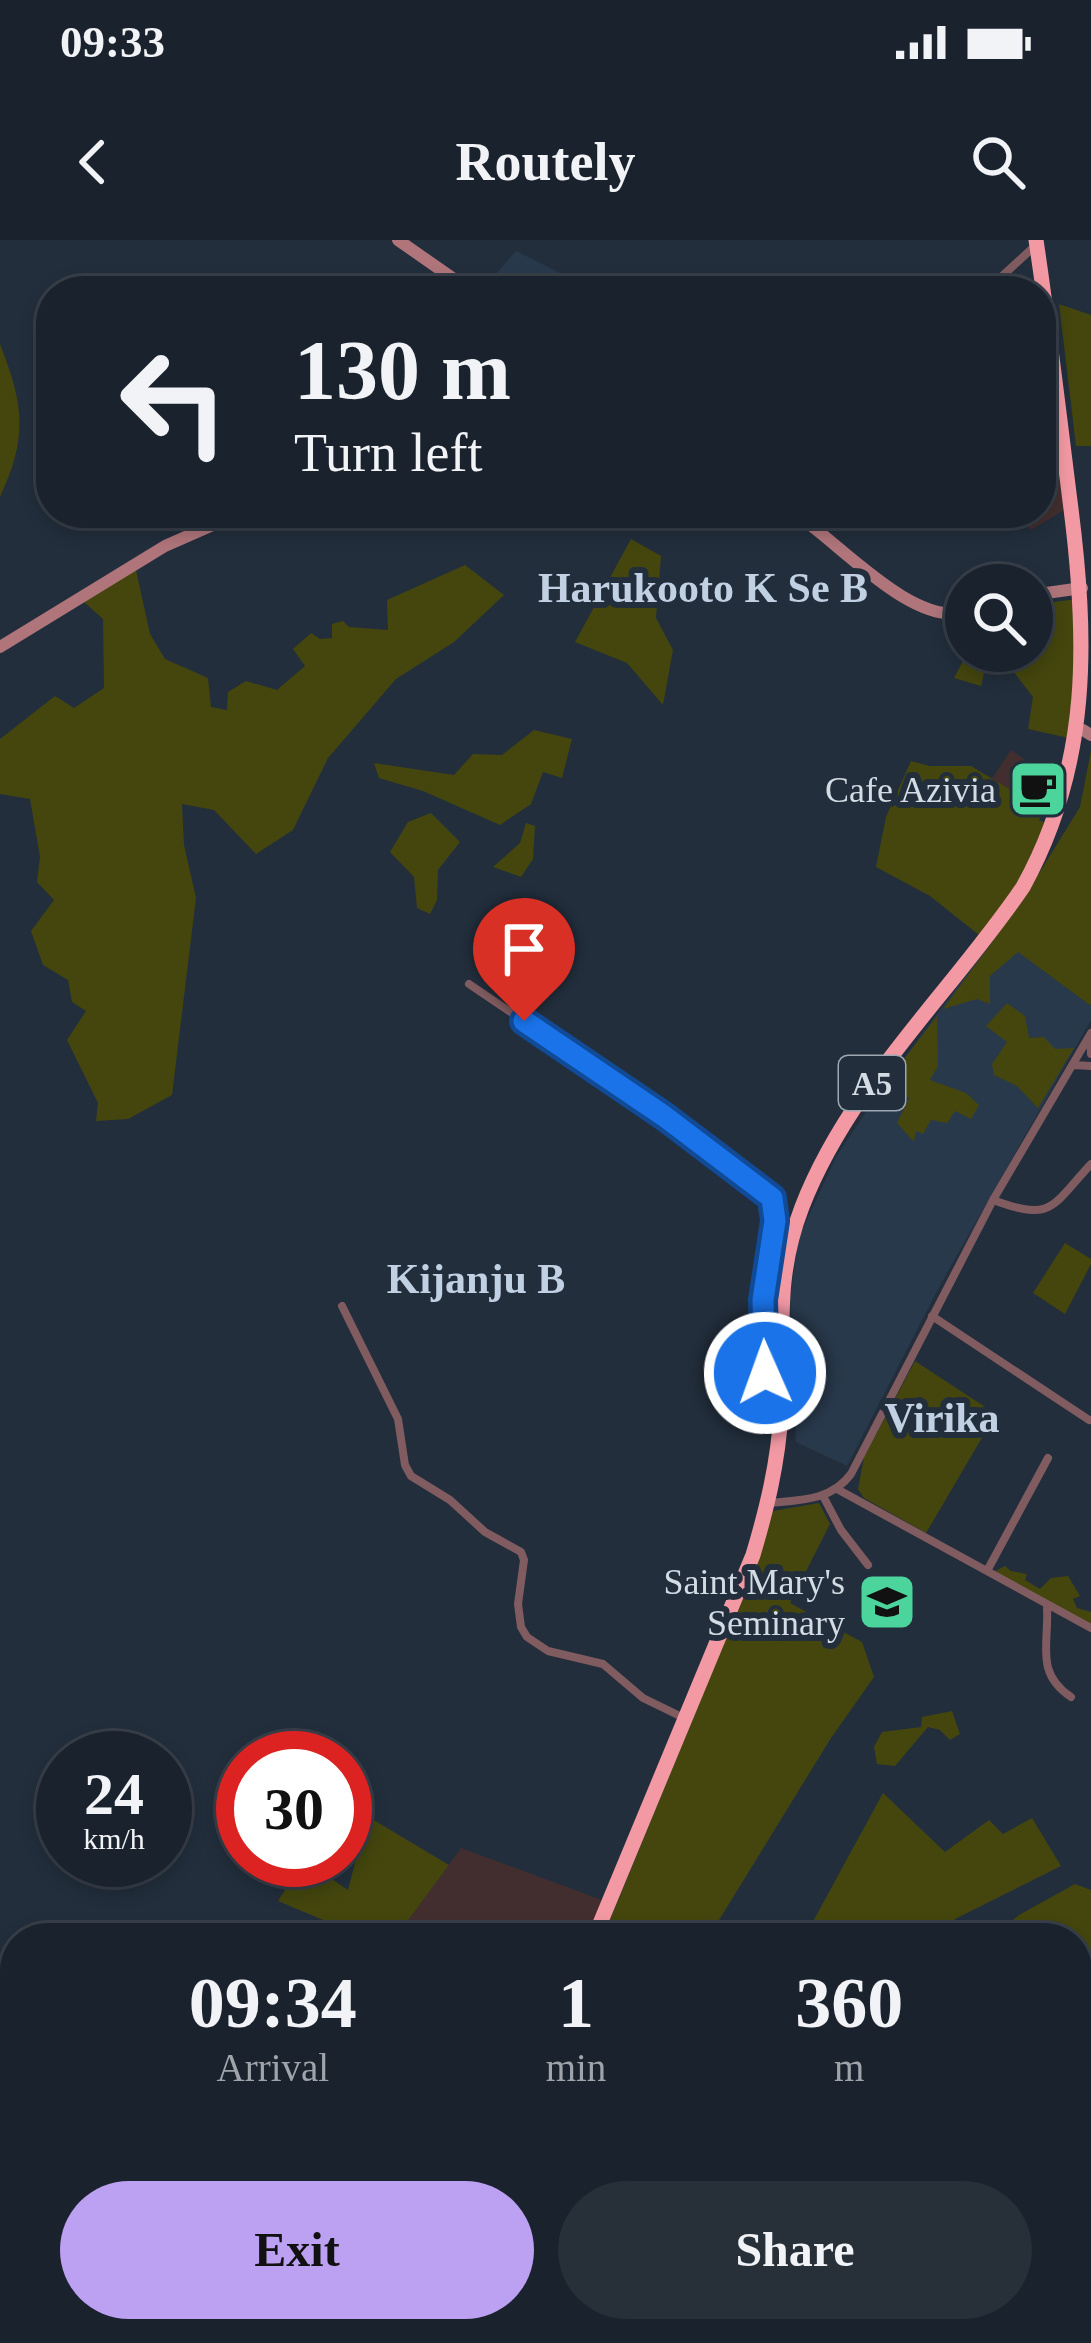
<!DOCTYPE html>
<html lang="en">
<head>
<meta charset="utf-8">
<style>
	body { margin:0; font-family:Georgia,serif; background:#272f39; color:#f1f3f6; height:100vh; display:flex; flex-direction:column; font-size:45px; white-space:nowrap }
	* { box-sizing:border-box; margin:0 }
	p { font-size:39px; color:#9fa4aa }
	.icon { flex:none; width:66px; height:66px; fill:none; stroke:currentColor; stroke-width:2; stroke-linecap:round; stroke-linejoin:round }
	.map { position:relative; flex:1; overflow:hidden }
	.details { position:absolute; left:0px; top:1683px; width:1092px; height:420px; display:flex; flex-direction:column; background:#1a222d; border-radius:48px 48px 0 0; box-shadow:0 6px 18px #0003,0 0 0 3px #383f49 }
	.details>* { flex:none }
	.banner { position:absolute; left:36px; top:36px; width:1020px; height:252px; border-radius:48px; box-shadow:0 6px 18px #0003,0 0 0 3px #383f49; background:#1a222d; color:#f1f3f6; overflow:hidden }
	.controls { position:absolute; left:945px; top:324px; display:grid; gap:24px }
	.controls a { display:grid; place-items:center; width:108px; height:108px; border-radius:50%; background:#1a222d; box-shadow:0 6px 18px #0003,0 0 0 3px #383f49; font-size:60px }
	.speed { position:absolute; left:36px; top:1491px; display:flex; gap:24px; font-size:60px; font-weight:700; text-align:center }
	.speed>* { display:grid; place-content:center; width:156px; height:156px; border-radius:50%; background:#1a222d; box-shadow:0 6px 18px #0003,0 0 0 3px #383f49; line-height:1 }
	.speed small { font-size:30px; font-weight:400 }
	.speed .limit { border:18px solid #d22; background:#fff; color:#111 }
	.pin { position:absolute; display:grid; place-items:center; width:102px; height:102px; color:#fff; margin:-123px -51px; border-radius:50% 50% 50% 0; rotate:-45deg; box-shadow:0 0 12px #0007 }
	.pin .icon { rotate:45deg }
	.me { position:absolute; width:132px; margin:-66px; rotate:358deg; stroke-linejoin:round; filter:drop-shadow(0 0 9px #0008) }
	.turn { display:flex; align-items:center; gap:42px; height:252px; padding:0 60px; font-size:54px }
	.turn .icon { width:156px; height:156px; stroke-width:2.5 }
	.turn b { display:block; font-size:84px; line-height:102px }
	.eta { display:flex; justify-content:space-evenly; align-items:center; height:204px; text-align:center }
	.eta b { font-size:72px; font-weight:700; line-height:84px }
	.button { display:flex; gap:24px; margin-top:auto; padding:24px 60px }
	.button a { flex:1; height:138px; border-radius:72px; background:#bca0f2; color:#111; font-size:48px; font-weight:700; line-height:138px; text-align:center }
	.button a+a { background:#272f39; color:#f1f3f6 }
	.status { display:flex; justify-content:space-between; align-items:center; height:84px; padding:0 60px; background:#1a222d; direction:ltr }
	.status svg { height:33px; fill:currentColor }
	header { display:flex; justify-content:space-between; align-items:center; height:156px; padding:0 60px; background:#1a222d; font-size:54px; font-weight:700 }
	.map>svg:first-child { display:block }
	.commercial { fill:#422e2f }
	.built { fill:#29394c }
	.green { fill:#44460e }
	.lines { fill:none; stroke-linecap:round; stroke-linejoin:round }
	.street { stroke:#805b5f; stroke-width:8 }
	.secondary { stroke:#af757b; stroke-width:12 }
	.highway { stroke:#f399a4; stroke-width:15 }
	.route-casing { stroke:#114b97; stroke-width:30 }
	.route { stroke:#1a73e8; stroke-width:21 }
	.labels { text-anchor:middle; stroke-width:12; stroke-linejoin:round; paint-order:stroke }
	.shield { fill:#222e3c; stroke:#9ea7b2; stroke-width:3 }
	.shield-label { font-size:33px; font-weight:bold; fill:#d3dbe4 }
	.poi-label { font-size:36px; fill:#d3dbe4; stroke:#222e3c; text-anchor:end }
	.quarter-label { font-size:42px; font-weight:bold; fill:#c1d0e2; stroke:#222e3c }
</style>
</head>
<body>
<div class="status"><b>09:33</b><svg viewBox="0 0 49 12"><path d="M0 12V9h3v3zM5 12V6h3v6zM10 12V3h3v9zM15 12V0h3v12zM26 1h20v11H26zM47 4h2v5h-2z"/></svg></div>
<header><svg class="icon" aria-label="back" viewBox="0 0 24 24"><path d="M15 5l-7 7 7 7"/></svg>Routely<svg class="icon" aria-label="search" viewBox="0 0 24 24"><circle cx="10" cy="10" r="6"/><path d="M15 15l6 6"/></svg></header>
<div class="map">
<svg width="1091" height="2103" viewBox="0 0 1091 2103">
	<rect width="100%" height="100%" fill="#222e3c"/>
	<path class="commercial" d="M1059 191 1069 267 1031 290 1016 273H1041V192Z
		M1011 510 1060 544 1052 574 991 540Z
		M461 1608 602 1660 587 1698H395Z
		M226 2088H314L339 2103H199Z"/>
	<path class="built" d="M516 11 564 35 591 51H481Z
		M996 695 1091 766V780L939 1047 847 1226 796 1202 790 1058 799 997 836 917 884 845Z"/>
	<path class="green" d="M1059 64 1091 75V206H1076Z
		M0 104C24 166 28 196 0 257Z
		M631 299 661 316 656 378 673 410 663 465 627 423 575 402Z
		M465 325 504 355 454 402 396 439 328 518 293 590 256 614 214 570 182 564 184 605 196 658 172 855 128 879 96 881 98 863 67 800 86 771 72 762 68 740 43 725 31 691 54 660 37 642 40 617 30 559 0 554V499L55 456 74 468 104 448 103 379 84 362 136 330 150 394 165 419 208 438 211 467 227 470 228 452 246 441 277 450 305 426 293 409 311 393 320 399 332 398V384L343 381 349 387 388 390 387 360Z
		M1077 359 1078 500 1028 489 1033 457 1013 431 986 424 981 446 954 438 964 419 963 385 966 411H1032V365Z
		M534 490 572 499 562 538 543 532 531 564 500 585 423 551 379 538 374 523 454 535 473 514 502 515Z
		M1091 511V766L1018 712 990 736V764L977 759 943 769 1020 664 1080 567Z
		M911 521 930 526H971L1044 570 1039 580 1048 584 1013 651 979 695 930 656 876 627 886 577Z
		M431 573 460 602 438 630 437 660 430 674 417 668 414 637 390 612 408 582Z
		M526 583 535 586 533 619 521 637 493 627 520 603Z
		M1007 763 1025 776 1029 798 1044 797 1055 809 1074 808 1038 868 1017 846 994 835 992 824 1007 802 986 786Z
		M937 776 938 826 930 840 966 853 979 865 971 879 955 871 947 883 931 880 923 894 916 891 914 902 897 883 909 858 884 845Z
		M1065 1003 1091 1019V1024L1065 1074 1033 1053Z
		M915 1121 996 1174 926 1293 864 1258 858 1249 864 1217Z
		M819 1263 830 1284 790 1363 862 1402 874 1437 831 1498 708 1698H633L610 1680 722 1408 773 1271Z
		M1005 1326 1011 1331 1027 1334 1025 1340 1040 1349 1051 1338 1068 1336 1080 1356 1073 1359 1077 1368 1091 1372V1385L993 1332Z
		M952 1471 960 1494 950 1500 940 1490 928 1487 895 1526 877 1524 874 1507 882 1492 921 1487 922 1477Z
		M883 1553 945 1612 989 1580 1003 1594 1032 1578 1061 1626 955 1679 957 1698H804Z
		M367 1576 449 1625 395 1698H366L278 1661 304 1620 348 1650Z
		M1075 1644 1091 1650V1725L1077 1724V1698H990L1019 1675Z"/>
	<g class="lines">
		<path class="street" d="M986 51 1037 4
			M469 744 664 876 772 958C777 975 772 989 770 1006 763 1053 751 1114 779 1156
			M1090 796 1091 814
			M1074 825 1091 826
			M993 960C1053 982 1051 967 1091 924
			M342 1066 398 1179 405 1225 411 1236 450 1260 485 1292 521 1312 524 1320 518 1364 521 1387 527 1397 548 1411 603 1424 643 1458 684 1478
			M932 1076 1089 1180
			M837 1249 1091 1388
			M823 1256 841 1290 868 1325
			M770 1263C800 1260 831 1261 851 1234L993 960 1091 793
			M987 1331 1048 1218
			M1047 1368C1049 1405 1035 1433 1071 1457
			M0 1976 15 1971
			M162 2088 189 2103
			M547 2088 549 2103
			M350 2103 361 2088"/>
		<path class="secondary" d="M398 0 471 51
			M794 273C838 301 912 387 966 372
			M1032 355 1082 348
			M0 407 165 306 240 273
			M1083 490 1091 495
			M942 2088 967 2103"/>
		<path class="highway" d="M594 1698 753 1315C767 1268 778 1223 781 1173 785 1098 773 1042 802 967 849 845 951 753 1023 647 1091 524 1088 399 1070 261 1059 174 1049 87 1036 0
			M366 2103 377 2088"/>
	</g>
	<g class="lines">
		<defs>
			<path id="route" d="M524 781 664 876 772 958 775 981 763 1060 765 1133"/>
		</defs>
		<use href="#route" class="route-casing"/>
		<use href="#route" class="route"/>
	</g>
	<defs>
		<symbol id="cafe-square" viewBox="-11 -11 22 22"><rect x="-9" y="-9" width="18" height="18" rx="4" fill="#4bd49b" stroke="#222e3c"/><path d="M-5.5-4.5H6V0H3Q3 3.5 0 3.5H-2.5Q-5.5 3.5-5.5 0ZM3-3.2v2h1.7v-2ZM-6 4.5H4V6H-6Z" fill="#111"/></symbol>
		<symbol id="school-square" viewBox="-11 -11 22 22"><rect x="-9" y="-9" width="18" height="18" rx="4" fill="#4bd49b" stroke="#222e3c"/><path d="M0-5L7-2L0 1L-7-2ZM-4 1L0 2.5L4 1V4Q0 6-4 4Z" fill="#111"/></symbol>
	</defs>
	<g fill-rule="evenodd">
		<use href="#cafe-square" x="1005" y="516" width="66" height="66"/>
		<use href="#school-square" x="854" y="1329" width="66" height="66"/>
	</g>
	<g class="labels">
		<rect class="shield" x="839" y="816" width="66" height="54" rx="9"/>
		<g class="shield-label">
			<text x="872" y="855">A5</text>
		</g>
		<g class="poi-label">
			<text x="996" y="562">Cafe Azivia</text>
			<text x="845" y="1354">Saint Mary's<tspan x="845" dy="41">Seminary</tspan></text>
		</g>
		<g class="quarter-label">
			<text x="703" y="362">Harukooto K Se B</text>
			<text x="476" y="1053">Kijanju B</text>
			<text x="942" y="1192">Virika</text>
		</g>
	</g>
</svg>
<div class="controls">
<a><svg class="icon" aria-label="search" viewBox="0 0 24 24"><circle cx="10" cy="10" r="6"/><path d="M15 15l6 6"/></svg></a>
</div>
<div class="speed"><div>24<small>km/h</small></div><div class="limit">30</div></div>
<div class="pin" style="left:524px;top:781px;background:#d93025"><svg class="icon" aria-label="arrive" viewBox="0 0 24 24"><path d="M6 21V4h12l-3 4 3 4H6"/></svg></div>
<svg class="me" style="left:765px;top:1133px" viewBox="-20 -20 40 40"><circle r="17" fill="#1a73e8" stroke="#fff" stroke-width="3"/><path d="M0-11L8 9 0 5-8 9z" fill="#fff"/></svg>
<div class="banner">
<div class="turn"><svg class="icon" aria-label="left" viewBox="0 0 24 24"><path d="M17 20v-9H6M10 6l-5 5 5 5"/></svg><div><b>130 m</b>Turn left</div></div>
</div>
<section class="details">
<div class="eta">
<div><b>09:34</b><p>Arrival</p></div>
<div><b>1</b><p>min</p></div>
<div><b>360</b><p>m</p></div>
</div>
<div class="button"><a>Exit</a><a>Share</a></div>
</section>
</div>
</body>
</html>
